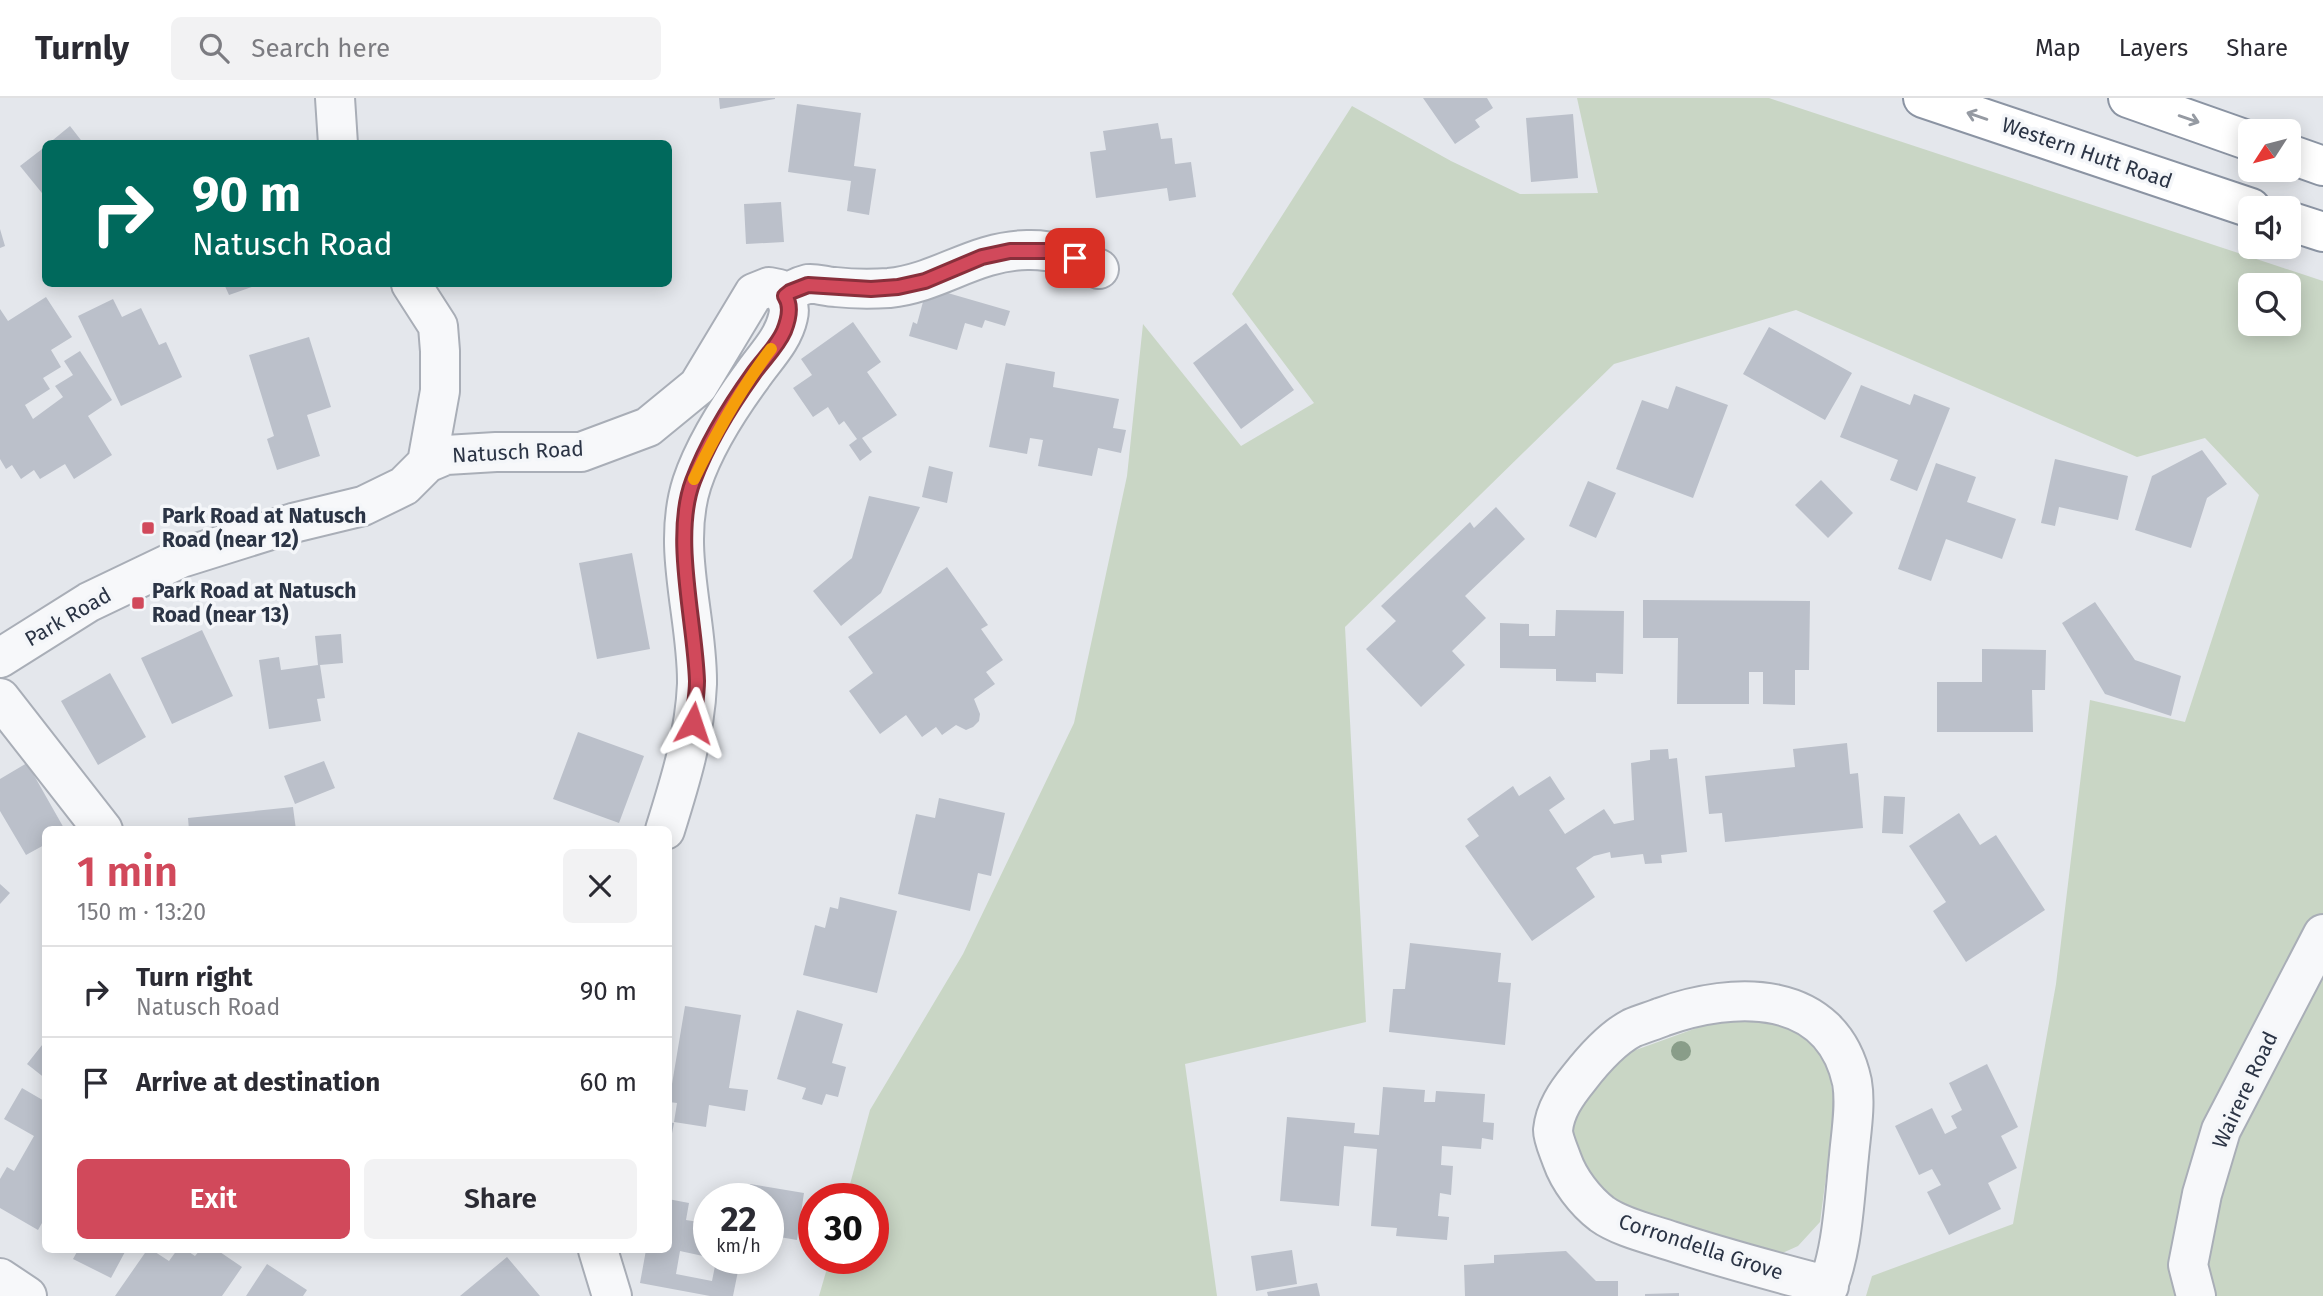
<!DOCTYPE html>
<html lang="en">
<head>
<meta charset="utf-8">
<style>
	body { margin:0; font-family:"Fira Sans",sans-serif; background:#f2f2f3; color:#2b2b33; height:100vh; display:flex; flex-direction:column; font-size:26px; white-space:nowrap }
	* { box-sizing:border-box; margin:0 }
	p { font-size:23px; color:#7c7c81 }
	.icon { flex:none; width:38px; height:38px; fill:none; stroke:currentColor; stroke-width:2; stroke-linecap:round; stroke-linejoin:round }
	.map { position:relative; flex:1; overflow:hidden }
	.sheet { position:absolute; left:42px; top:728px; width:630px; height:427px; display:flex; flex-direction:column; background:#fff; border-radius:10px; box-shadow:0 4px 18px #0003 }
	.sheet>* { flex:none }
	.banner { position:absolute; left:42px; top:42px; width:630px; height:147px; border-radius:10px; box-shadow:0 4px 18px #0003; background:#00695c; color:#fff; overflow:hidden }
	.needle { width:46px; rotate:234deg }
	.fabs { position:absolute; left:2238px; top:21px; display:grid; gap:14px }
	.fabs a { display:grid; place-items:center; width:63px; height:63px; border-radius:10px; background:#fff; box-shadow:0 4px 18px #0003; font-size:35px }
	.speed { position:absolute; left:693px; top:1085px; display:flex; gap:14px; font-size:35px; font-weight:700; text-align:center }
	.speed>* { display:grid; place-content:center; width:91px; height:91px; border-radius:50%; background:#fff; box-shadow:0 4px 18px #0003; line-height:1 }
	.speed small { font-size:18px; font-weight:400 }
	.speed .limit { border:10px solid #d22; background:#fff; color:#111 }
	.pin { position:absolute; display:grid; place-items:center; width:60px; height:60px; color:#fff; margin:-30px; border-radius:14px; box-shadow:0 4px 10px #0006 }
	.me { position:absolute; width:77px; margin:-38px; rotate:5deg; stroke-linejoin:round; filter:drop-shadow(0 0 5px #0008) }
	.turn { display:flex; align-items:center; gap:24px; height:147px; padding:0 35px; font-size:32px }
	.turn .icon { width:91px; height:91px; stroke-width:2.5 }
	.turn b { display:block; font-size:49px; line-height:60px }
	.round { display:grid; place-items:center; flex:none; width:74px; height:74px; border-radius:10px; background:#f2f2f3 }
	.head { display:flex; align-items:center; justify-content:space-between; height:119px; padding:0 35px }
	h1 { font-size:42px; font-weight:600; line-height:52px; color:#d1495b }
	.action { display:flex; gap:14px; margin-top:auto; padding:14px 35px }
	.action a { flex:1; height:80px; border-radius:10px; background:#d1495b; color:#fff; font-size:28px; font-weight:600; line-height:80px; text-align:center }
	.action a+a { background:#f2f2f3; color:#2b2b33 }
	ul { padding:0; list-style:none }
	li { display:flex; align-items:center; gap:21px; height:91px; padding:0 35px; border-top:2px solid #e1e1e2 }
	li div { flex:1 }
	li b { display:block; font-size:26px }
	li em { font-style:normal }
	header { display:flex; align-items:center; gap:42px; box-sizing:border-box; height:98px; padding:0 35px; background:#fff; border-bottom:2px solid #e1e1e2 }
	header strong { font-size:33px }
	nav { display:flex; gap:38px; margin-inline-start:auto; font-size:24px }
	.search { width:490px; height:63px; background:#f2f2f3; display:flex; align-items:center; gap:18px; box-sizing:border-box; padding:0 24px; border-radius:10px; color:#7c7c81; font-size:26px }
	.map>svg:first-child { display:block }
	.green { fill:#c9d6c5; fill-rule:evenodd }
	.building { fill:#bbc0ca }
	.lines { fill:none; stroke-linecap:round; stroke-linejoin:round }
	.minor-casing { stroke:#a9aeb7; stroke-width:42 }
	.trunk-casing { stroke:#8b94a3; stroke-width:42 }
	.minor { stroke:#f7f8fa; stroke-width:38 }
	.trunk { stroke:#fff; stroke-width:38 }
	.tree { fill:#899d89 }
	.oneway { stroke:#959aa2 }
	.route-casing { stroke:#882f3b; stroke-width:18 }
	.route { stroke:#d1495b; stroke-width:12 }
	.slow { stroke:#f59e0b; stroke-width:12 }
	.poi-dot { fill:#d1495b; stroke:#f4f6f9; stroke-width:2.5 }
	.labels { text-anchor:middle; stroke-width:7; stroke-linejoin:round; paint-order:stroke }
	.street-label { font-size:21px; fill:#2b3445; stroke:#f4f6f9 }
	.poi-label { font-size:21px; font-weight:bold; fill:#2b3445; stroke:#f4f6f9; text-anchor:start }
</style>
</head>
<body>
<header>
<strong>Turnly</strong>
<div class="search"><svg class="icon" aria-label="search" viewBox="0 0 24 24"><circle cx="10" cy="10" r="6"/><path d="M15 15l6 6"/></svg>Search here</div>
<nav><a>Map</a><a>Layers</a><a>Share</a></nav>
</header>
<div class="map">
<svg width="2323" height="1198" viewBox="0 0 2323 1198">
	<rect width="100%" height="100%" fill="#e4e7ec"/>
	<path class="green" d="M1577 0H1769L2323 183V1198H1866L1872 1178 2013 1126 2056 886 2090 602 2185 624 2259 397 2205 340 2137 359 1796 212 1614 266 1345 529 1366 924 1185 966 1217 1198H819L830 1160H873V1101H846L870 1012 963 856 1074 625 1127 378 1143 226 1241 348 1314 305 1232 196 1352 8 1451 63 1520 96 1598 95ZM2250 187H2289V226H2250Z
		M1730 918H1760L1808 936 1828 965 1835 1011 1820 1124 1798 1148 1778 1157 1645 1121 1598 1092 1569 1042 1585 991 1608 962Z"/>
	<path class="building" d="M719 0H775V1L720 11Z
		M1423 0H1487L1493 10 1475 22 1480 29 1455 46Z
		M797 6 861 15 854 68 876 71 869 117 847 113 851 83 788 74Z
		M1573 16 1578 80 1531 84 1526 20Z
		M1158 25 1161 41 1172 40 1175 66 1191 64 1196 99 1169 103 1167 90 1096 100 1090 54 1106 52 1103 33Z
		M70 28 84 46H48Z
		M46 48V100L20 68Z
		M781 104 784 144 746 146 744 106Z
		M0 131 5 148 0 150Z
		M224 186H260L229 197Z
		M927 189 1010 213 1005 228 985 222 982 230 965 225 957 252 909 238 913 224 917 226Z
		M46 199 72 239 51 252 61 269 43 280 50 291 25 307 33 321 63 299 55 288 73 277 64 263 80 253 112 302 88 318 112 357 74 381 65 366 40 381 34 372 21 381 12 367 6 371 0 361V211L8 223Z
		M113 201 122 219 141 210 159 247 166 244 182 279 121 308 78 218Z
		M853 224 881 264 867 274 897 317 862 340 872 354 860 363 849 347 857 341 844 323 839 327 828 309 813 319 793 290 812 277 801 261Z
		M1246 225 1294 292 1241 331 1193 265Z
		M1769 229 1852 275 1825 322 1743 276Z
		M309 239 331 309 307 317 320 358 277 372 267 341 274 338 249 257Z
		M1006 265 1055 274 1053 289 1119 301 1113 330 1126 332 1121 355 1098 350 1092 378 1038 368 1043 342 1030 340 1027 356 989 349Z
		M1861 287 1910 307 1914 296 1950 310 1917 393 1890 382 1898 362 1840 339Z
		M1676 288 1728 307 1693 400 1616 371 1642 302 1668 311Z
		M2202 352 2227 386 2207 400 2191 450 2135 432 2152 378Z
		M2055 361 2128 378 2118 422 2059 409 2055 428 2041 425Z
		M1936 365 1976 379 1967 404 2016 421 2002 461 1946 441 1931 483 1898 471Z
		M929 368 953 374 947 405 922 399Z
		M1821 382 1853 415 1828 440 1795 407Z
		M1588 383 1616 395 1596 440 1569 428Z
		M869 398 920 409 881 495 841 528 813 493 852 460Z
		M1496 409 1525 441 1465 498 1486 520 1452 553 1465 567 1421 609 1366 551 1396 523 1381 508 1470 424 1474 430Z
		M632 455 650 551 597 561 579 465Z
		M947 469 988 527 981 531 1003 562 986 574 995 586 974 601 980 616 979 623 973 629 966 632 956 627 942 637 936 629 922 639 906 617 880 636 849 593 873 575 848 539Z
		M1643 502 1810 503 1809 572H1795V607L1763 606V574H1749V606H1677L1678 540H1643Z
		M2095 504 2135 562 2181 578 2171 618 2105 596 2062 525Z
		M1556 512 1624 513 1623 576 1596 575V584L1556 583V571L1500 570V525L1529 526V538H1555Z
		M202 532 233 598 172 626 141 560Z
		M341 536 343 565 320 567 325 600 317 601 321 623 269 631 259 562 279 559 281 572 318 567 315 538Z
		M1982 551 2046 552 2045 592H2032L2033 634H1937V584H1982Z
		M110 575 146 639 98 667 61 603Z
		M578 634 644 658 619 725 553 701Z
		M1847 645 1850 676 1858 675 1863 730 1725 744 1722 715 1709 716 1705 678 1795 669 1793 651Z
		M1668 651 1669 661 1677 660 1687 754 1661 757 1662 765 1645 766 1643 756 1611 760 1610 754 1594 758 1576 770 1595 799 1532 843 1465 748 1479 738 1467 721 1513 688 1519 698 1550 678 1565 701 1549 712 1565 736 1604 711 1614 726 1634 722 1631 665 1650 662V652Z
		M324 663 335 690 295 706 284 678Z
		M27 665 65 732H46V746L26 757 0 713V681Z
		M1884 698 1905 699 1903 736 1882 735Z
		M939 700 1005 715 991 778 978 775 970 813 898 796 916 716 935 720Z
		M293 709 296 732H189L188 720Z
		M1959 715 1980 747 1996 737 2045 812 1966 864 1933 813 1946 804 1909 748Z
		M0 786 10 795 0 806Z
		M840 799 897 813 877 895 803 877 815 827 825 830 830 809 838 811Z
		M1410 845 1501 855 1498 884 1511 885 1505 947 1389 934 1393 891H1405Z
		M685 908 741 917 729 990 748 992 745 1013 709 1007 706 1029 674 1024 677 1005 669 1004Z
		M797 912 843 926 832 965 846 969 838 999 826 996 822 1007 802 1001 806 990 777 981Z
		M46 942V981L27 966Z
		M1987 966 2018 1029 2001 1038 2017 1070 1988 1085 2001 1111 1949 1137 1927 1094 1941 1087 1932 1071 1919 1077 1895 1028 1932 1010 1945 1036 1957 1030 1951 1018 1962 1012 1949 985Z
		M1383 989 1425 992 1424 1004H1435L1436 993 1485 996 1483 1024 1494 1025 1493 1042 1482 1040 1481 1051 1442 1048 1441 1067 1453 1068 1451 1097 1440 1095 1438 1118 1449 1119 1447 1142 1396 1138 1397 1130 1371 1128 1377 1051 1344 1048 1339 1108 1280 1103 1287 1019 1355 1025 1354 1035 1379 1037Z
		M22 990 46 1004V1038L43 1043 46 1045V1118L38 1132 0 1110V1081L7 1069 14 1073 34 1038 4 1021Z
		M668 1024 674 1025 670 1046H668Z
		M750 1086 804 1095 797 1142 768 1137V1101H747Z
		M668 1101 689 1105 686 1122 705 1125 709 1111V1137H707L703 1158 680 1153 676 1176 712 1183 715 1168 738 1173 733 1198H710L640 1185 646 1152H668Z
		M78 1152H126L111 1180 73 1161Z
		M147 1152H152L169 1163 177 1152H186L195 1158 200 1152H217L242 1169 222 1198H115Z
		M1292 1152 1297 1186 1256 1193 1251 1158Z
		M1566 1153 1596 1183H1618V1198H1465L1464 1167 1494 1165V1157Z
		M507 1159 540 1198H460Z
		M267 1166 307 1192 303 1198H246Z
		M1317 1185 1320 1198H1268L1267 1194Z
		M1679 1195V1198H1645V1196Z"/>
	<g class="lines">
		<defs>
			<path id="minor" d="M335 0 338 46
				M785 198C791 192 800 188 808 186 817 185 826 189 835 189 853 191 871 191 889 190 939 185 974 153 1027 152 1053 151 1076 160 1099 171
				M427 365 446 357 496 354H581L648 329 698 288 754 195 769 189 779 191C786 200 791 207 788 219 783 242 765 259 752 278 730 308 704 349 692 385 671 450 698 520 697 586 695 636 680 684 665 732
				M0 560 89 504 181 460 293 425 363 408 404 388 427 365 440 293V253L438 228 411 186
				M0 600 103 732
				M598 1152 612 1198
				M0 1180 27 1198
				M1824 1198C1843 1154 1844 1105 1849 1058 1851 1035 1856 1007 1852 984 1832 890 1734 893 1662 919 1652 923 1641 926 1632 930 1611 941 1593 962 1579 980 1566 996 1555 1012 1553 1032 1553 1041 1559 1053 1562 1062 1569 1082 1585 1103 1602 1116 1620 1129 1650 1136 1671 1143 1723 1160 1775 1174 1829 1188
				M2196 1198 2188 1167 2202 1096 2221 1032 2323 836"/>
			<path id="trunk" d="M1923 0 2251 110
				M2128 0 2250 43
				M2289 56 2323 68
				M2289 123 2323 134"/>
		</defs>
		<use href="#minor" class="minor-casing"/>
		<use href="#trunk" class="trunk-casing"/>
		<use href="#minor" class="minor"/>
		<use href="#trunk" class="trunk"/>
	</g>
	<circle class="tree" cx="1681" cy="953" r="10"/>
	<defs><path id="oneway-shaft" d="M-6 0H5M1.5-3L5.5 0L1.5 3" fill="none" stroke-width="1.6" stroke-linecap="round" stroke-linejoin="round" transform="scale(1.75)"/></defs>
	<g class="oneway">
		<use href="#oneway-shaft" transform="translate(1977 18) rotate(-161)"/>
		<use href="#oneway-shaft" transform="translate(2189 21) rotate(19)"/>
	</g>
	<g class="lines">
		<defs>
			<path id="route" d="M693 625C694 612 697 597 697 583 695 523 672 438 693 383 707 346 730 308 753 276 762 263 777 249 784 233 788 223 792 208 785 198L790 194 808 187 871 191 898 189 925 183 982 159 1010 153H1050L1075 160"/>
		</defs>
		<use href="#route" class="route-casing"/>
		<use href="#route" class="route"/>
		<path class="slow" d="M694 381C716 335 740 292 771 251"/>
	</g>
	<g class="poi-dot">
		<rect x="141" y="423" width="14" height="14" rx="3.5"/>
		<rect x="131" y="498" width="14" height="14" rx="3.5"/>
	</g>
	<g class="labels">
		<g class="street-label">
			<text transform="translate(2087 55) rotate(19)" y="7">Western Hutt Road</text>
			<text transform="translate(518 354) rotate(-3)" y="7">Natusch Road</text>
			<text transform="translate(68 519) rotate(-30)" y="7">Park Road</text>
			<text transform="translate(2245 992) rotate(-65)" y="7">Wairere Road</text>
			<text transform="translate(1701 1149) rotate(18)" y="7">Corrondella Grove</text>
		</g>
		<g class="poi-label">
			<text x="162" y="425">Park Road at Natusch<tspan x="162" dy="24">Road (near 12)</tspan></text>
			<text x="152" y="500">Park Road at Natusch<tspan x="152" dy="24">Road (near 13)</tspan></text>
		</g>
	</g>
</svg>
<div class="fabs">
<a><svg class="needle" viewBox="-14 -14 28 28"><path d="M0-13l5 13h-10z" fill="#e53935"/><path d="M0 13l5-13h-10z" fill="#7c7c81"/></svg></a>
<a><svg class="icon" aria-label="sound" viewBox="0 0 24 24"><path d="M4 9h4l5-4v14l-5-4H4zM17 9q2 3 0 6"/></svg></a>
<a><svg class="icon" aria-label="search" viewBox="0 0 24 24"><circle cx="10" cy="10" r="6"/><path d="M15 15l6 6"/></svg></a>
</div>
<div class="speed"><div>22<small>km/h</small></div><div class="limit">30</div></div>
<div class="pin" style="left:1075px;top:160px;background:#d93025"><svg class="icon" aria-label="arrive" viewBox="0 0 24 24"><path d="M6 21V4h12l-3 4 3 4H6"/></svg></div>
<svg class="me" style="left:693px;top:625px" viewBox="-20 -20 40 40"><path d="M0-17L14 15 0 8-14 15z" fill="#d1495b" stroke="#fff" stroke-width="4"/></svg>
<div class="banner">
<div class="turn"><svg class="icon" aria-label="right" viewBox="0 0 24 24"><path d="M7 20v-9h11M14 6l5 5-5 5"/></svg><div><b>90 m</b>Natusch Road</div></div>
</div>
<section class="sheet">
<div class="head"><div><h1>1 min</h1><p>150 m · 13:20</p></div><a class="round"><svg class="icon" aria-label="close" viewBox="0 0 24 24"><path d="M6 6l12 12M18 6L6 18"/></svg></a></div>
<ul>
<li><svg class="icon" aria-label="right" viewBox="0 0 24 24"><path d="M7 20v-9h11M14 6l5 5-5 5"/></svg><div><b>Turn right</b><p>Natusch Road</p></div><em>90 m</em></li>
<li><svg class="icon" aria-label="arrive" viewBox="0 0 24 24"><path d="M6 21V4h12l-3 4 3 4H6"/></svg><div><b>Arrive at destination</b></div><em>60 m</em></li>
</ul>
<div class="action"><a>Exit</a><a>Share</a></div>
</section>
</div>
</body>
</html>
